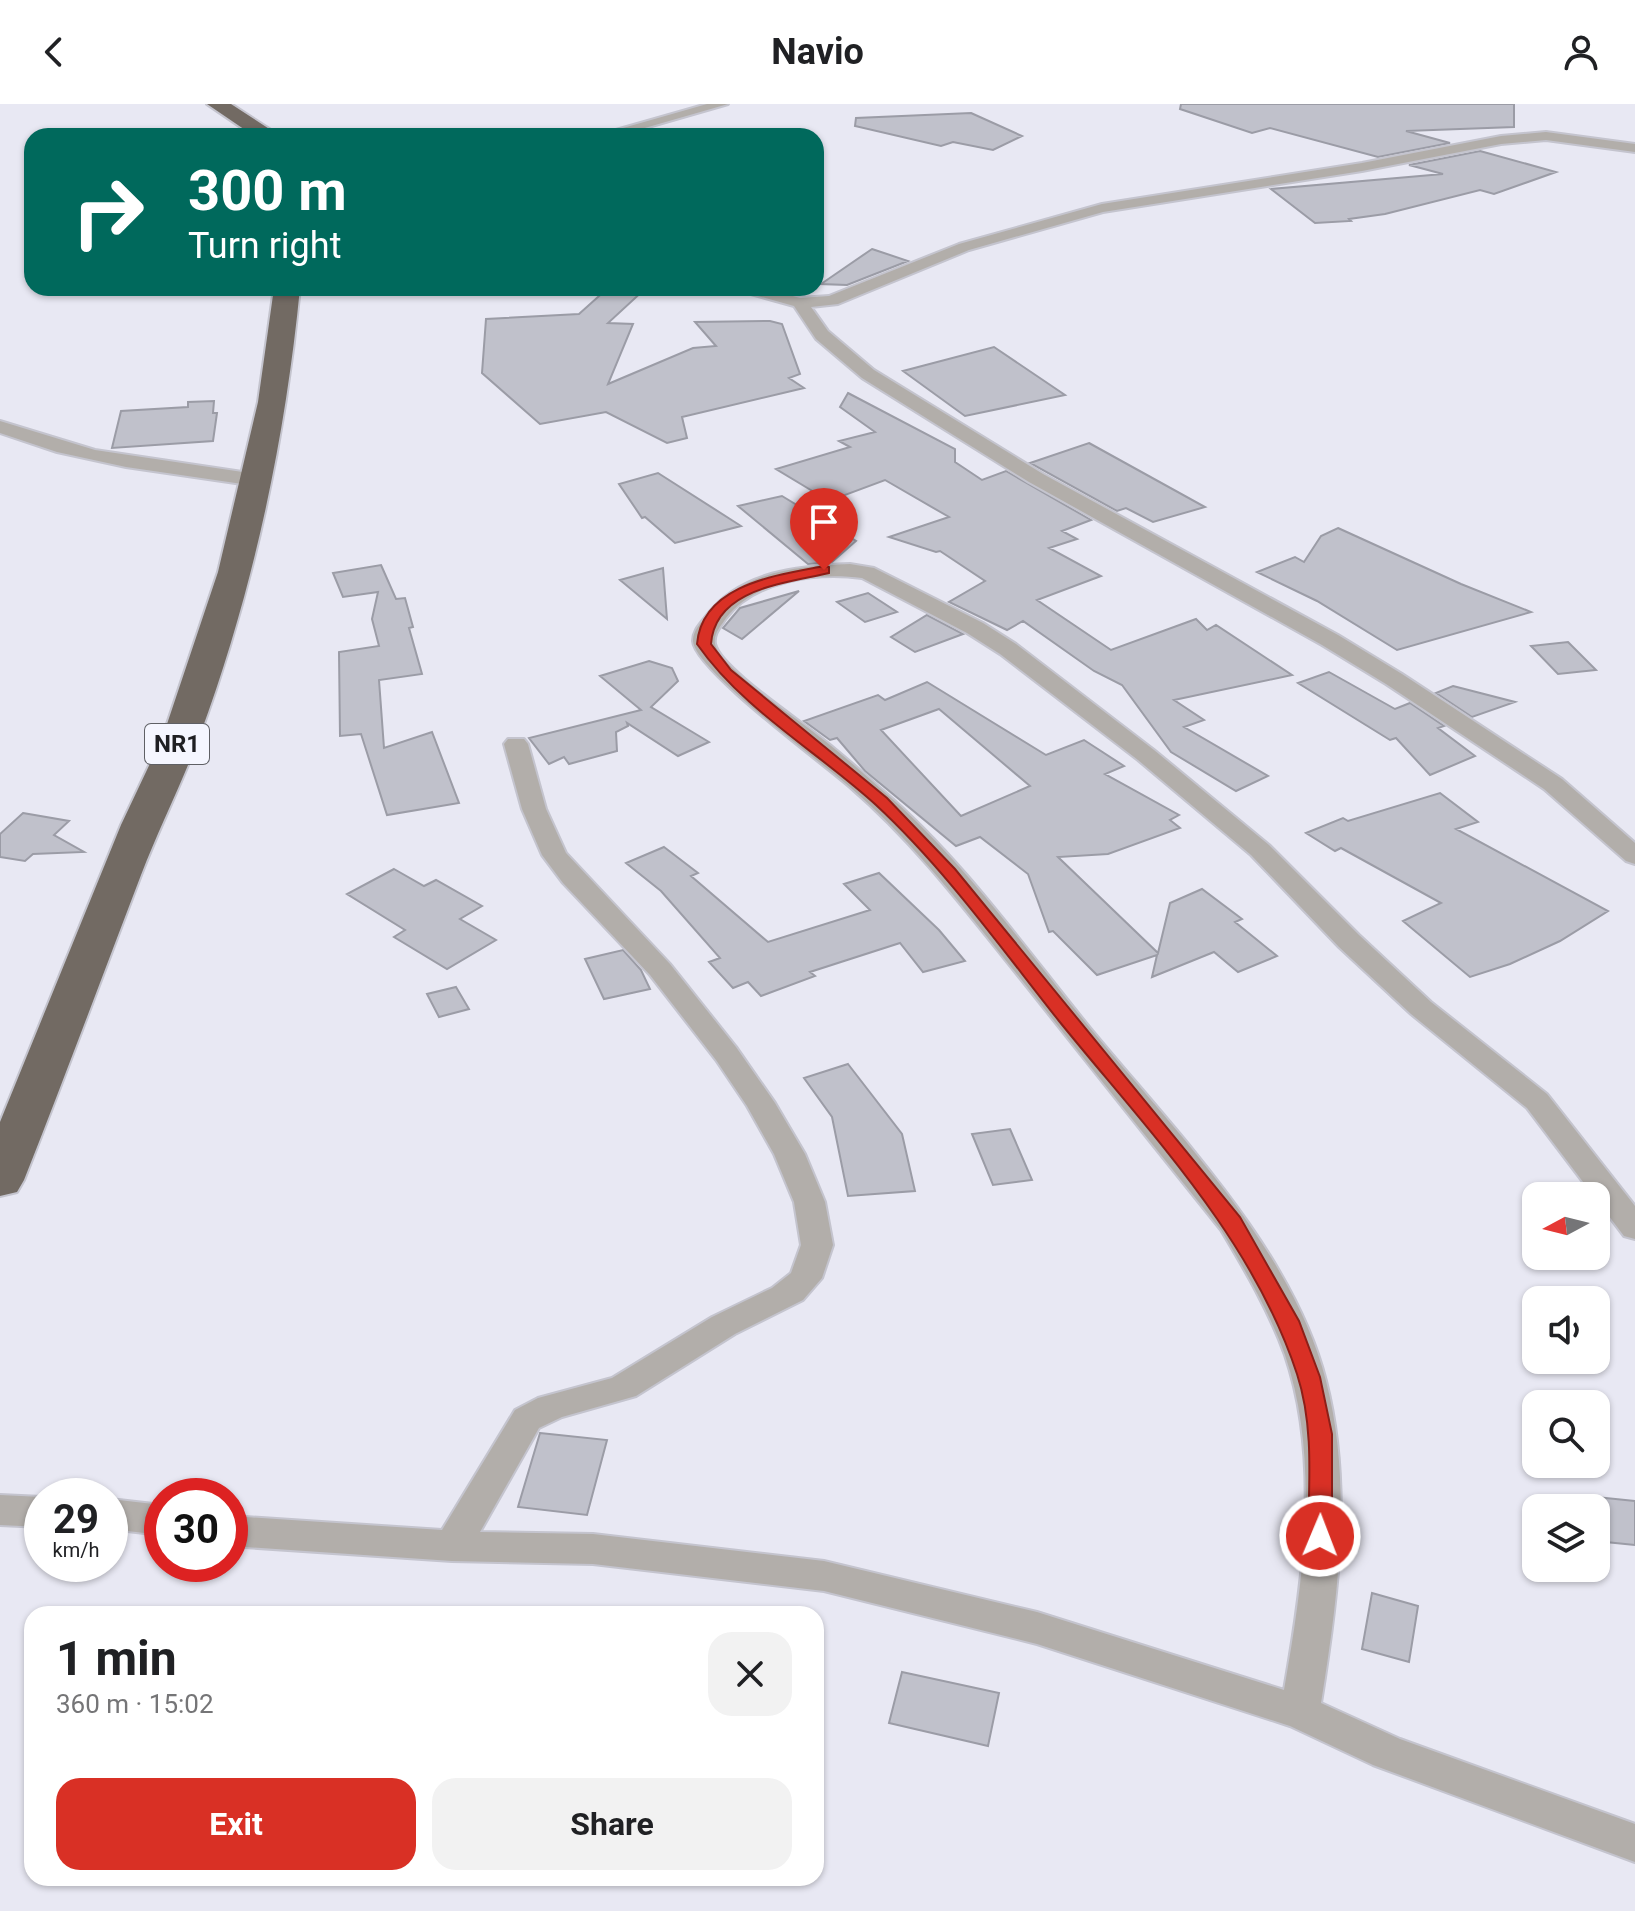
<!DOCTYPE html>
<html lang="en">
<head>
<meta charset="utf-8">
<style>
	body { margin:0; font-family:Roboto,sans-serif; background:#f2f2f2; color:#202124; height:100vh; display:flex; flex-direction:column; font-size:30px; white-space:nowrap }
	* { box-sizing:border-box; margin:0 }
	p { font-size:26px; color:#757577 }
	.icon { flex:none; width:44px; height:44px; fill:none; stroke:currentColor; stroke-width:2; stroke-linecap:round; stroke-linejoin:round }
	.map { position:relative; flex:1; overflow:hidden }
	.drawer { position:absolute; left:24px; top:1502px; width:800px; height:280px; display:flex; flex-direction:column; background:#fff; border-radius:24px; box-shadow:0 2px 6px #0004 }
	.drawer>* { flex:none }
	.guide { position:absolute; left:24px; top:24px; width:800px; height:168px; border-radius:24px; box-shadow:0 2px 6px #0004; background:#00695c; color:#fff; overflow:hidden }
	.needle { width:52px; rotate:263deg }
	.tools { position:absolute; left:1522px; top:1078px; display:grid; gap:16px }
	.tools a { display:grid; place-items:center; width:88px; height:88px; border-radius:16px; background:#fff; box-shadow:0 2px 6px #0004; font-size:40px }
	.speed { position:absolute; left:24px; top:1374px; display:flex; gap:16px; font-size:40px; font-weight:700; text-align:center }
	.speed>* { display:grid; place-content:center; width:104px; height:104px; border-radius:50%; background:#fff; box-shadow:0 2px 6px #0004; line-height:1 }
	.speed small { font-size:20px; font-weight:400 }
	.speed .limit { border:12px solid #d22; background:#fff; color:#111 }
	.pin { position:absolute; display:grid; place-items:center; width:68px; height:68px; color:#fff; margin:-82px -34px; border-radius:50% 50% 50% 0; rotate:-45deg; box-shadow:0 0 8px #0007 }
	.pin .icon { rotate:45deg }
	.me { position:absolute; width:88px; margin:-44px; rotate:1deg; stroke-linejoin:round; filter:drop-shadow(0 0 6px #0008) }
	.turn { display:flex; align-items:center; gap:28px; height:168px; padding:0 32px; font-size:36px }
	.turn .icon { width:104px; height:104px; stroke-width:2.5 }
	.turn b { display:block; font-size:56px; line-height:68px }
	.round { display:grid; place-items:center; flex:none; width:84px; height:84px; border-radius:24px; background:#f2f2f2 }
	.head { display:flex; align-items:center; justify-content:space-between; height:136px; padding:0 32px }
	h1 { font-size:48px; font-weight:700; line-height:60px }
	.button { display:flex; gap:16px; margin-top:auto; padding:16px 32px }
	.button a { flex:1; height:92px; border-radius:24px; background:#d93025; color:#fff; font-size:32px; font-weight:700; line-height:92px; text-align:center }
	.button a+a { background:#f2f2f2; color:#202124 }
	header { display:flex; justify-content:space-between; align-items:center; height:104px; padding:0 32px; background:#fff; font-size:36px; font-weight:700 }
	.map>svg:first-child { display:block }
	.building { fill:#c0c1cb; stroke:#9b9ca6; stroke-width:2; fill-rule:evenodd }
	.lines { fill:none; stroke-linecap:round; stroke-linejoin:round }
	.street-casing { stroke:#c4c4ce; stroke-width:4 }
	.highway-casing { stroke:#c4c4ce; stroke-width:4 }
	.street { fill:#b2aeaa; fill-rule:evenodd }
	.highway { fill:#726a63; fill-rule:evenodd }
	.route { fill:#d93025; stroke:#8d1f18; stroke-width:2 }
	.labels { text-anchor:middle; stroke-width:6; stroke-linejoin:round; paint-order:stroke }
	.shield { fill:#f5f6ff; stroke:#5f6065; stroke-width:2 }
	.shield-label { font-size:24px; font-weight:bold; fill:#1f1f23 }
</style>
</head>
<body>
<header><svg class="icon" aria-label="back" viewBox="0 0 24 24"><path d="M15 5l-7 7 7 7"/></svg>Navio<svg class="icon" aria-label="person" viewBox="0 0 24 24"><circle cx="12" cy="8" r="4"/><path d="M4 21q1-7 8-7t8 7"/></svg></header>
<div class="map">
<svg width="1635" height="1807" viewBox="0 0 1635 1807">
	<rect width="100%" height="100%" fill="#e8e8f3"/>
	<path class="building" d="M1181 0H1514V23L1406 27 1450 39 1378 53 1270 24 1252 29 1180 5Z
		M971 9 1022 32 993 46 953 38 941 42 855 22 856 14Z
		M1480 47 1556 68 1494 90 1480 86 1385 110 1349 115 1351 117 1315 119 1271 85 1443 70 1409 61Z
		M872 145 908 157 847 181 821 180Z
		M608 184H646L608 219 633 220 608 280 693 244 716 242 695 218 770 217 782 220 800 270 789 274 804 284 682 313 687 334 667 339 606 308 540 320 482 269 486 215 579 210Z
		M994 243 1065 291 965 312 903 267Z
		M848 289 955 345V358L982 376 1006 367 1091 416 1062 427 1077 435 1049 444 1101 472 1037 496 1111 546 1196 515 1207 526 1216 521 1292 571 1174 596 1204 616 1184 623 1268 672 1236 687 1171 648 1122 581 1094 567 1023 517 1007 526 949 498 985 477 940 447 936 448 889 433 949 413 885 376 829 397 776 365 850 343 839 337 875 328 840 303Z
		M214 297 213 309H217L213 337 112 344 121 307 188 303V298Z
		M1089 339 1205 403 1153 418 1126 404 1117 407 1030 359Z
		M658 369 741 422 675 439 645 413 642 414 619 380Z
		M782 392 856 437 832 458 808 460 738 402Z
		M1338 424 1461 480 1531 508 1397 546 1317 497 1257 468 1295 453 1304 458 1321 432Z
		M381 461 396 495 405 494 413 523 409 524 422 570 379 576 384 644 432 628 459 699 387 711 361 630 340 632 339 548 379 542 372 515 378 488 343 493 333 469Z
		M663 464 667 515 620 476Z
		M799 487 742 535 723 524 740 504Z
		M868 489 897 508 865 518 837 498Z
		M927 511 963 530 915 548 891 533Z
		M1568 538 1596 566 1558 570 1531 542Z
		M649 557 672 564 678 577 651 603 709 638 678 652 627 619 628 622 616 628 617 647 569 660 564 653 549 660 529 634 641 606 600 572Z
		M1329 568 1395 605 1410 599 1444 622 1438 624 1475 652 1430 671 1396 634 1390 636 1298 579Z
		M927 578 1046 651 1084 636 1124 662 1105 670 1179 711 1170 716 1180 724 1108 750 1058 753 1158 849 1170 799 1202 785 1242 815 1235 818 1277 852 1238 868 1214 848 1152 873 1157 851 1097 871 1053 827 1049 828 1028 770 980 733 956 742 865 667 837 634 830 636 804 617 878 591 885 596ZM939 605 1030 682 961 712 881 626Z
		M1453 582 1515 598 1472 613 1436 589Z
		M1440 689 1478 718 1456 725 1608 807 1560 837 1510 860 1470 873 1403 817 1441 799 1341 744 1335 747 1306 729 1343 714 1348 717Z
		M23 709 69 717 54 731 84 748 33 750 25 757 0 753V730Z
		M664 743 698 769 691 772 768 838 870 806 844 780 879 769 939 826 965 857 923 868 900 839 810 868 815 872 761 892 748 878 733 884 709 858 720 854 661 787 626 759Z
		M394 765 424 782 436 776 482 802 460 815 496 836 447 865 394 833 405 826 347 790Z
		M623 846 641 866 650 885 604 895 585 855Z
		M456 883 469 905 439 913 427 890Z
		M848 960 902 1030 915 1087 848 1092 832 1013 804 974Z
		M1010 1025 1032 1076 993 1081 972 1030Z
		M540 1329 607 1336 587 1411 518 1403Z
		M1596 1393 1635 1397V1441L1596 1437Z
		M1372 1489 1418 1502 1409 1558 1362 1545Z
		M902 1568 999 1589 988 1642 889 1619Z"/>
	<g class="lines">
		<defs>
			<path id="street" d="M707 0H728L617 32H595Z
				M1546 28 1635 40V48L1546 36 1501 40 1362 67 1103 108 969 146 838 200 811 203 828 227 874 266 1043 370 1338 531 1402 570 1562 675 1635 739V760L1626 757 1544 685 1386 580 1322 541 1029 378 862 274 816 235 794 202 740 187 738 184H764L800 194 829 192 959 140 1102 100 1362 59 1501 32Z
				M0 317 95 346 256 370 266 376 256 382 126 363 57 348 0 329Z
				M850 460 874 464 983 519 1016 540 1154 646 1269 741 1359 831 1431 898 1547 990 1635 1102V1135L1624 1132 1527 1004 1411 910 1339 843 1251 751 1138 656 1000 550 967 529 862 474C817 468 755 476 726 514 721 522 713 530 715 540 720 564 804 619 825 637 844 652 863 669 881 685 961 753 1024 843 1090 924 1174 1026 1293 1146 1326 1277 1353 1382 1338 1493 1321 1599L1400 1635 1635 1720V1758L1373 1661 1290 1622 1037 1540 824 1487 593 1460 452 1457 230 1442V1412L442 1426 515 1306 538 1294 612 1274 712 1213 772 1184 791 1169 801 1141 794 1098 774 1050 747 1002 716 956 650 871 563 779 542 751 522 705 504 640 508 635H524L528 640 546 705 566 749 670 860 736 943 775 999 805 1050 825 1098 833 1141 822 1174 803 1196 735 1230 636 1292 562 1313 539 1324 480 1428 593 1430 824 1457 1037 1508 1284 1586C1303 1478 1321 1357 1285 1251 1269 1207 1245 1166 1221 1126 1155 1044 1089 961 1024 879 969 811 917 741 851 684 824 660 694 565 693 537 693 526 701 519 707 511 741 467 799 462 850 460Z
				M0 1391 42 1393V1423L0 1421Z
				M110 1395 162 1401V1431L110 1425Z"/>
			<path id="highway" d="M207 0H231L280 32H254Z
				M274 184H300C285 337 253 487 200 631 182 679 159 724 141 771 102 873 64 975 24 1076L17 1088 0 1092V1018L121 721 163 632 218 468 258 298Z"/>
		</defs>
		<use href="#street" class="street-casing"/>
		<use href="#highway" class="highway-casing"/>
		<use href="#street" class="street"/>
		<use href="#highway" class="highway"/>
	</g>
	<path class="route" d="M824 462 829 463V469C787 479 715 484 711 540L731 566 887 694 955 765 1240 1113 1299 1217 1320 1273 1332 1330V1432L1329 1439 1320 1441 1312 1439 1308 1432C1309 1378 1314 1322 1297 1270 1252 1133 1148 1027 1059 917 1001 844 945 765 876 701 817 647 743 606 697 540 702 480 778 471 824 462Z"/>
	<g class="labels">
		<rect class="shield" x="145" y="620" width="64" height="40" rx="6"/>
		<g class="shield-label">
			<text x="177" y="648">NR1</text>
		</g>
	</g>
</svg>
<div class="tools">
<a><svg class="needle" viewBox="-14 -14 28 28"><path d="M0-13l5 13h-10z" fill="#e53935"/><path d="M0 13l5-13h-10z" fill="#757577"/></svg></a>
<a><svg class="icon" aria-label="sound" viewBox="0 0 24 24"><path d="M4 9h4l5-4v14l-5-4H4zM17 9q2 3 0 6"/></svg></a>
<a><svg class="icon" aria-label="search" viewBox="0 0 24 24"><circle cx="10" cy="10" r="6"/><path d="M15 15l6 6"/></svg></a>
<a><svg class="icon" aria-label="layers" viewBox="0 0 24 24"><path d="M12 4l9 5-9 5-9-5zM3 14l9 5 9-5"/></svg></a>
</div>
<div class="speed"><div>29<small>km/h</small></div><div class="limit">30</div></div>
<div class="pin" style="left:824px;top:466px;background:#d93025"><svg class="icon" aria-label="arrive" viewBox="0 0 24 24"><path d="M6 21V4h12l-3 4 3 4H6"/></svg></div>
<svg class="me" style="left:1320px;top:1432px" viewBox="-20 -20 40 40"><circle r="17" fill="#d93025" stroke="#fff" stroke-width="3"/><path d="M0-11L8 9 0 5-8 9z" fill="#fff"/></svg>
<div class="guide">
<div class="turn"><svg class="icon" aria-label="right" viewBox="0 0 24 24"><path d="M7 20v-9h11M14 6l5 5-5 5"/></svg><div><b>300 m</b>Turn right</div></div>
</div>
<section class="drawer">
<div class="head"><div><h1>1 min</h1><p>360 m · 15:02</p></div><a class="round"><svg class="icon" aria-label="close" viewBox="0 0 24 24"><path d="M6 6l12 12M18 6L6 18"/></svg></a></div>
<div class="button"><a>Exit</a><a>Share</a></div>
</section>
</div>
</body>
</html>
